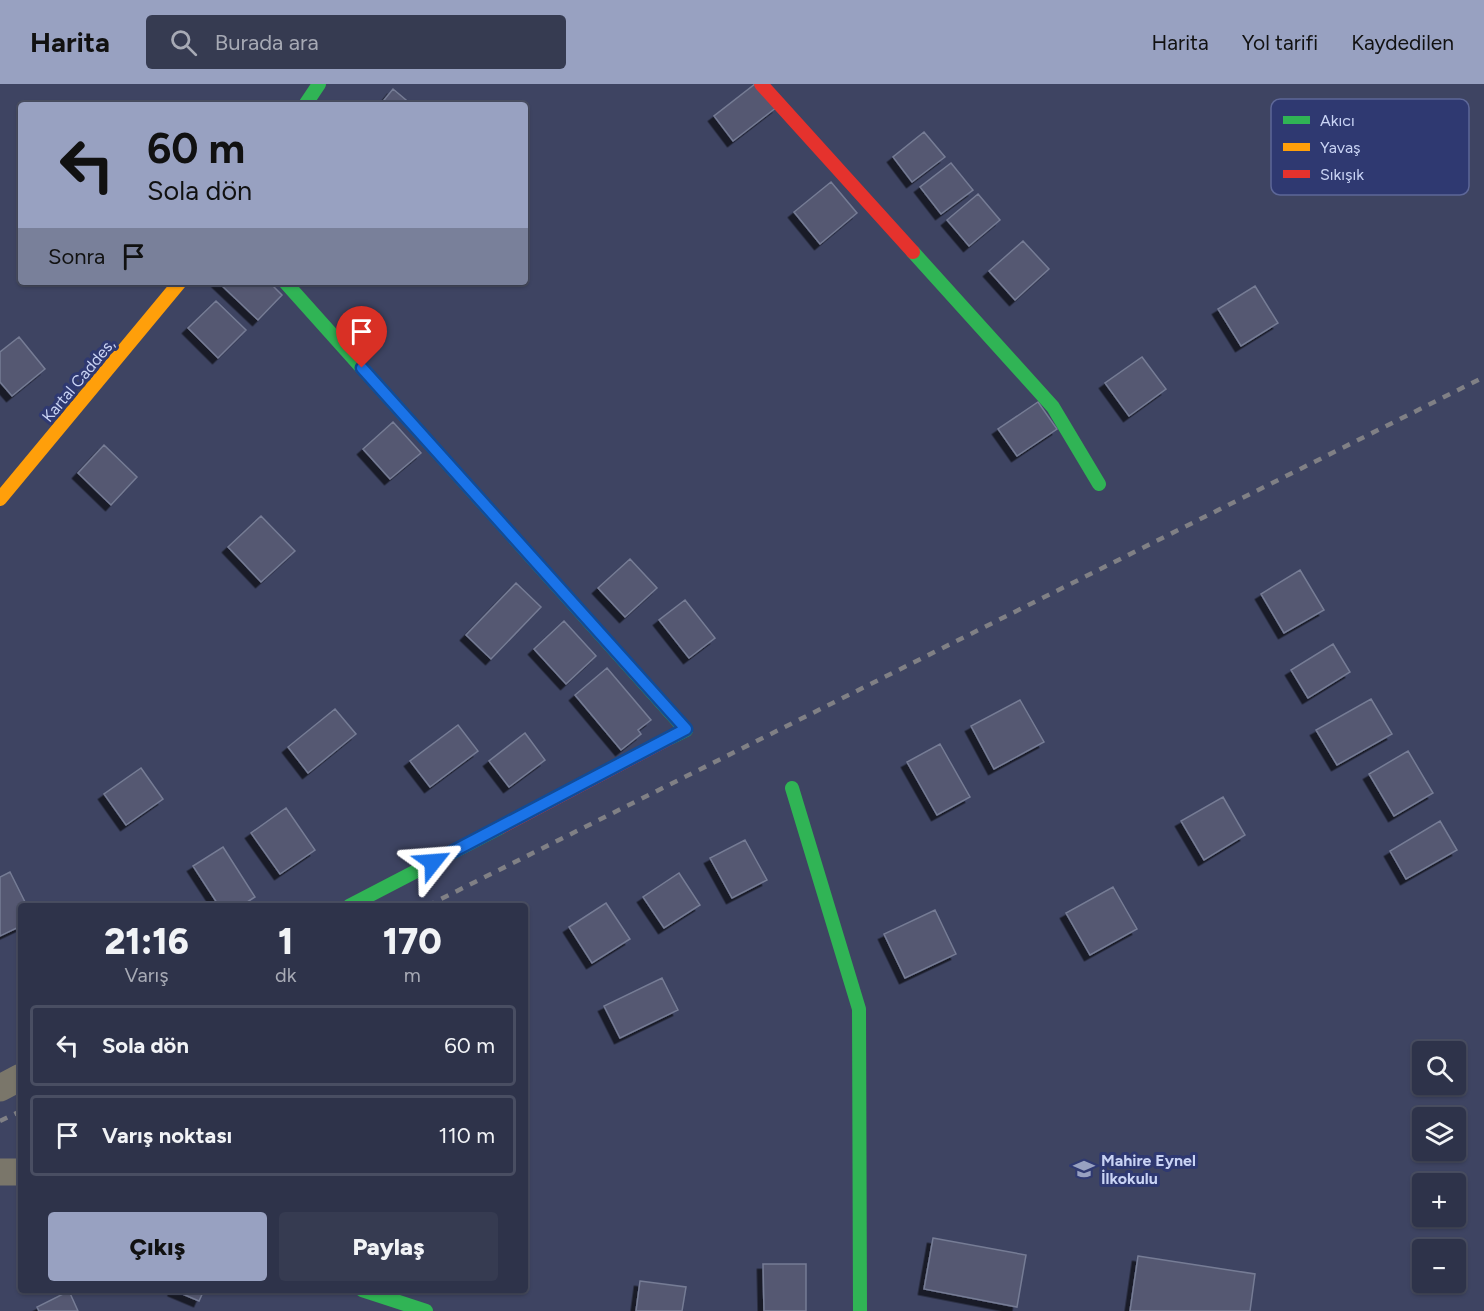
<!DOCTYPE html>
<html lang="tr">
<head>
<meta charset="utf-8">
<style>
	body { margin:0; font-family:Figtree,sans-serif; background:#363b51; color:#f1f3f6; height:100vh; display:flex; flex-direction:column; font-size:22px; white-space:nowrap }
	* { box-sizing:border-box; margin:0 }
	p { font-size:20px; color:#a7aab5 }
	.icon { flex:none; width:33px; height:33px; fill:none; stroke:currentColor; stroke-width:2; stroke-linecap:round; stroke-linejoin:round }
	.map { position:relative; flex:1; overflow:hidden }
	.panel { position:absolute; left:18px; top:819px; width:510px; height:390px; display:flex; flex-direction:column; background:#2e334a; border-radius:6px; box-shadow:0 2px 4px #0004,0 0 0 2px #494e62 }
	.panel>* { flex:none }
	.top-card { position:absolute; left:18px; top:18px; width:510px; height:183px; border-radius:6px; box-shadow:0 2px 4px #0004,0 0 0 2px #494e62; background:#98a1c1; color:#111; overflow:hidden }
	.controls { position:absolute; left:1412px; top:957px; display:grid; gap:12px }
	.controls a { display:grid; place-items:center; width:54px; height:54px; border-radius:6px; background:#2e334a; box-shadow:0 2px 4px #0004,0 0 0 2px #494e62; font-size:30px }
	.pin { position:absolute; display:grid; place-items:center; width:51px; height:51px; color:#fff; margin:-62px -26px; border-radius:50% 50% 50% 0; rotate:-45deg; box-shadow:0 0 6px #0007 }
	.pin .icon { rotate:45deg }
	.me { position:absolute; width:66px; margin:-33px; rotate:62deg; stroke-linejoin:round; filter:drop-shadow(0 0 4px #0008) }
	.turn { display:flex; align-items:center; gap:21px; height:126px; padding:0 30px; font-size:27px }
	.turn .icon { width:78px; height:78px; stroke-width:2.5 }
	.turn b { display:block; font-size:42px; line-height:51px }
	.then { display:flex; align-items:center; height:57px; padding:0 30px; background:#0003; gap:12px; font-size:22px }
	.eta { display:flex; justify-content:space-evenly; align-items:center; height:102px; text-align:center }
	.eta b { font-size:36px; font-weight:800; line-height:42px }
	.button { display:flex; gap:12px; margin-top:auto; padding:12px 30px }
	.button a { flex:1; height:69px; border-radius:6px; background:#98a1c1; color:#111; font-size:24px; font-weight:800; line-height:69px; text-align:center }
	.button a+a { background:#363b51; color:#f1f3f6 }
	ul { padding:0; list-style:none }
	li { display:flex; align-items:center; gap:18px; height:81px; margin:0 12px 9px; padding:0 18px; border:3px solid #494e62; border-radius:6px }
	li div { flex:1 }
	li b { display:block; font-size:22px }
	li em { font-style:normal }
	header { display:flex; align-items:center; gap:36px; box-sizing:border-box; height:84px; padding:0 30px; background:#98a1c1; color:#111 }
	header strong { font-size:28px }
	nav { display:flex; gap:33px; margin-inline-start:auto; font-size:21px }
	.search { width:420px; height:54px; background:#363b51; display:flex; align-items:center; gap:15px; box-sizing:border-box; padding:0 21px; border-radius:6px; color:#a7aab5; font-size:22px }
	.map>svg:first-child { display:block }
	.building { fill:#545972; stroke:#767c95; stroke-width:1.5; filter:url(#shadow) }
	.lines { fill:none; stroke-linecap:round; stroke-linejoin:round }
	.street { stroke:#7a766a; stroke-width:27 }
	.fast { stroke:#30b455; stroke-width:14 }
	.slow { stroke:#ff9f0a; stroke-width:14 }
	.jam { stroke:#e5322d; stroke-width:14 }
	.rail { stroke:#808085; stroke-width:4.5; stroke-dasharray:8 8; stroke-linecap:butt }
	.route-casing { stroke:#114b97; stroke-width:15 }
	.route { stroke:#1a73e8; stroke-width:10 }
	.labels { text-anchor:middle; stroke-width:6; stroke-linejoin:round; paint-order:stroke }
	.street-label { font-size:16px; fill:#c9d3f4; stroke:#2f3971 }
	.poi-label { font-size:16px; font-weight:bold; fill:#c9d3f4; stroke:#2f3971; text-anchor:start }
	.key { fill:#2f3971; stroke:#5d6798; stroke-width:1.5 }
	.key-label { font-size:16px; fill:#c9d3f4 }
</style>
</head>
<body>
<header>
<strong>Harita</strong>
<div class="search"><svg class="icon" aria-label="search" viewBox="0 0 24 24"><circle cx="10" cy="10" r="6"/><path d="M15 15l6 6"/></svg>Burada ara</div>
<nav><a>Harita</a><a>Yol tarifi</a><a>Kaydedilen</a></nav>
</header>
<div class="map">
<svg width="1484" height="1227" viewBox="0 0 1484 1227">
	<defs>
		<filter id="shadow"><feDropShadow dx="-5.5" dy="5.5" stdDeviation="0" flood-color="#0009"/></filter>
	</defs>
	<rect width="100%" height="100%" fill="#3e4462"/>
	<path class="building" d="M755 0 777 23 733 57 714 32Z
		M393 5 412 21H380Z
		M924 48 945 73 912 98 893 73Z
		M951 79 973 106 941 130 920 103Z
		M831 98 857 129 820 160 794 128Z
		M978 110 1000 136 969 162 947 136Z
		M1023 157 1049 185 1015 216 989 187Z
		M218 198H269L282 211 258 236Z
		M1255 202 1278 239 1241 262 1218 225Z
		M216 217 246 246 218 274 188 244Z
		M19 253 45 285 12 312 0 298V268Z
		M1142 273 1166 305 1129 332 1105 299Z
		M1038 318 1057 345 1017 372 998 345Z
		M393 338 421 369 390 395 363 365Z
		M104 361 137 393 111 421 78 389Z
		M261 432 295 467 261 498 228 463Z
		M630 475 657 504 625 533 598 504Z
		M1300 486 1324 526 1284 549 1261 510Z
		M516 499 541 523 491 575 466 551Z
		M685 516 715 554 689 574 659 536Z
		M564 537 596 572 566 600 534 565Z
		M1333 560 1350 588 1308 614 1291 586Z
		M607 584 651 636 638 646 641 650 621 666 575 611Z
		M1371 615 1392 650 1337 681 1316 646Z
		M1020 616 1044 658 994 685 971 642Z
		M335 625 356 650 308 689 288 663Z
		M458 641 478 667 430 703 410 677Z
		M525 649 545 676 509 703 489 677Z
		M940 660 970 713 937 731 907 678Z
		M1408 667 1433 709 1394 732 1369 690Z
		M141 684 163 715 126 741 104 710Z
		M1223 713 1245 751 1204 776 1181 737Z
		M286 724 315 766 280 790 251 749Z
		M1440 737 1457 766 1406 795 1390 767Z
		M745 756 767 796 732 814 710 774Z
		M223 763 255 813 241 822H219L193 782Z
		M10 788 27 822H21V842L0 852V793Z
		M679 789 700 821 664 844 643 813Z
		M1113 803 1137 845 1090 871 1066 829Z
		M606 819 630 855 592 879 569 843Z
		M935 826 956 870 905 894 884 850Z
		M662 894 678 926 620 954 604 922Z
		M933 1154 1026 1171 1017 1223 924 1205Z
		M1138 1172 1255 1190 1250 1227H1130Z
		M763 1180H806V1227H764Z
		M640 1197 686 1203 682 1227H636Z
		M173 1206H204L199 1217Z
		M69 1207 78 1227H39L37 1223Z"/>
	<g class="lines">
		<path class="street" d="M0 1004 21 993
			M0 1088H21"/>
		<path class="fast" d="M305 21 319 0
			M913 168 1053 323 1099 400
			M285 198 686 646 670 654
			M792 704 859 925 860 1227
			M349 822 501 743
			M362 1206 426 1227"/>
		<path class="slow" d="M0 415 180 198"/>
		<path class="jam" d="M761 0 913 168
			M501 743 670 654"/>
		<path class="rail" d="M427 822 1484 293
			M0 1037 21 1027"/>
	</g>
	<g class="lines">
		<defs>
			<path id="route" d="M362 284 686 645 433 778"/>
		</defs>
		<use href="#route" class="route-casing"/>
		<use href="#route" class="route"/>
	</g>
	<defs>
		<symbol id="school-bare" viewBox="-9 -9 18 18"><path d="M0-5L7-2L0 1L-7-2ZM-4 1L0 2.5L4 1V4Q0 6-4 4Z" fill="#98a1c1" stroke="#2f3971" stroke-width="2.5" paint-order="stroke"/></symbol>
	</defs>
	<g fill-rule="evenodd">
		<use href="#school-bare" x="1069" y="1070" width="30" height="30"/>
	</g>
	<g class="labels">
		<g class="street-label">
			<text transform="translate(78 296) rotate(-50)" y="6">Kartal Caddes,</text>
		</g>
		<g class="poi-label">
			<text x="1101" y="1082">Mahire Eynel<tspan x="1101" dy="18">İlkokulu</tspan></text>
		</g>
	</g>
	<rect x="1271" y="15" width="198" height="96" rx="9" class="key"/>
	<rect x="1283" y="32" width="27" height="8" fill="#30b455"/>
	<rect x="1283" y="59" width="27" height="8" fill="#ff9f0a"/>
	<rect x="1283" y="86" width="27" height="8" fill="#e5322d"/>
	<g class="key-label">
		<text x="1320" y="42">Akıcı</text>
		<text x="1320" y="69">Yavaş</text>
		<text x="1320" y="96">Sıkışık</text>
	</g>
</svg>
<div class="controls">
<a><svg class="icon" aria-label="search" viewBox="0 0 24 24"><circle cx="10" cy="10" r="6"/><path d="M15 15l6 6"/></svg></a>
<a><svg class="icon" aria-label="layers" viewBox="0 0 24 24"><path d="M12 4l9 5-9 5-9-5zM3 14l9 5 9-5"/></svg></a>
<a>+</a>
<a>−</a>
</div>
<div class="pin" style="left:362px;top:284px;background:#d93025"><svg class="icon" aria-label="arrive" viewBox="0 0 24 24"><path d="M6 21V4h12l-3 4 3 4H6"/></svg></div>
<svg class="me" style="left:433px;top:778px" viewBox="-20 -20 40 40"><path d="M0-17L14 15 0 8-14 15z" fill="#1a73e8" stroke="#fff" stroke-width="4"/></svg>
<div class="top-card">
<div class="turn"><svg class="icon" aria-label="left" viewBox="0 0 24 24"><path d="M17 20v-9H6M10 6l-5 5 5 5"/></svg><div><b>60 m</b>Sola dön</div></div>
<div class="then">Sonra<svg class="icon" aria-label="arrive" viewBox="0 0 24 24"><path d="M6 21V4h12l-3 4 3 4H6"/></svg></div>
</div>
<section class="panel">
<div class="eta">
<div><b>21:16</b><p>Varış</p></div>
<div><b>1</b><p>dk</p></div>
<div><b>170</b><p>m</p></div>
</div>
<ul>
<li><svg class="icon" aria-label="left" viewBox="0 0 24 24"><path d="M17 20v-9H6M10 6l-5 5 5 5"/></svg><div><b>Sola dön</b></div><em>60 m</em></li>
<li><svg class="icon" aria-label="arrive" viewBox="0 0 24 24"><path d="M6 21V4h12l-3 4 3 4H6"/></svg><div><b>Varış noktası</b></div><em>110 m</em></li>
</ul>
<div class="button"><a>Çıkış</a><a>Paylaş</a></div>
</section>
</div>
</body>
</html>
